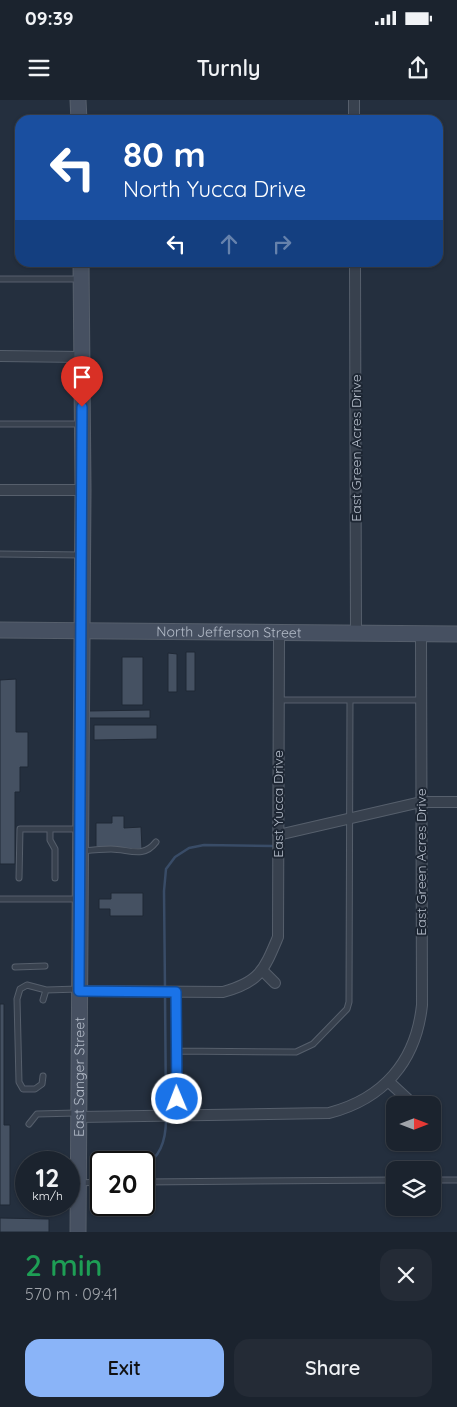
<!DOCTYPE html>
<html lang="en">
<head>
<meta charset="utf-8">
<style>
	body { margin:0; font-family:Quicksand,sans-serif; background:#242b36; color:#f1f3f6; height:100vh; display:flex; flex-direction:column; font-size:19px; white-space:nowrap }
	* { box-sizing:border-box; margin:0 }
	p { font-size:16px; color:#a0a4aa }
	.icon { flex:none; width:28px; height:28px; fill:none; stroke:currentColor; stroke-width:2; stroke-linecap:round; stroke-linejoin:round }
	.map { position:relative; height:1132px; overflow:hidden }
	.sheet { display:flex; flex-direction:column; background:#1b232e; flex:1 }
	.sheet>* { flex:none }
	.hud { position:absolute; left:15px; top:15px; width:428px; height:152px; border-radius:15px; box-shadow:0 1px 4px #0004,0 0 0 1px #39404a; background:#1a4fa0; color:#fff; overflow:hidden }
	.needle { width:32px; rotate:90deg }
	.tools { position:absolute; left:386px; top:996px; display:grid; gap:10px }
	.tools a { display:grid; place-items:center; width:55px; height:55px; border-radius:10px; background:#1b232e; box-shadow:0 1px 4px #0004,0 0 0 1px #39404a; font-size:25px }
	.speed { position:absolute; left:15px; top:1051px; display:flex; gap:10px; font-size:25px; font-weight:700; text-align:center }
	.speed>* { display:grid; place-content:center; width:65px; height:65px; border-radius:50%; background:#1b232e; box-shadow:0 1px 4px #0004,0 0 0 1px #39404a; line-height:1 }
	.speed small { font-size:12px; font-weight:400 }
	.speed .limit { border:2px solid #111; border-radius:8px; background:#fff; color:#111 }
	.pin { position:absolute; display:grid; place-items:center; width:42px; height:42px; color:#fff; margin:-51px -21px; border-radius:50% 50% 50% 0; rotate:-45deg; box-shadow:0 0 5px #0007 }
	.pin .icon { rotate:45deg }
	.me { position:absolute; width:55px; margin:-28px; rotate:359deg; stroke-linejoin:round; filter:drop-shadow(0 0 4px #0008) }
	.turn { display:flex; align-items:center; gap:18px; height:105px; padding:0 25px; font-size:22px }
	.turn .icon { width:65px; height:65px; stroke-width:2.5 }
	.turn b { display:block; font-size:35px; line-height:42px }
	.lanes { display:flex; align-items:center; height:48px; padding:0 25px; background:#0003; justify-content:center; gap:25px; direction:ltr }
	.lanes .off { opacity:.35 }
	.round { display:grid; place-items:center; flex:none; width:52px; height:52px; border-radius:15px; background:#242b36 }
	.headline { display:flex; align-items:center; justify-content:space-between; height:85px; padding:0 25px }
	h1 { font-size:30px; font-weight:600; line-height:38px; color:#1e9e55 }
	.primary-button { display:flex; gap:10px; margin-top:auto; padding:10px 25px }
	.primary-button a { flex:1; height:58px; border-radius:15px; background:#8ab4f8; color:#111; font-size:20px; font-weight:600; line-height:58px; text-align:center }
	.primary-button a+a { background:#242b36; color:#f1f3f6 }
	.status { display:flex; justify-content:space-between; align-items:center; height:35px; padding:0 25px; background:#1b232e; direction:ltr }
	.status svg { height:14px; fill:currentColor }
	header { display:flex; justify-content:space-between; align-items:center; height:65px; padding:0 25px; background:#1b232e; font-size:22px; font-weight:600 }
	.map>svg:first-child { display:block }
	.lines { fill:none; stroke-linecap:round; stroke-linejoin:round }
	.stream { stroke:#394c67; stroke-width:2.5 }
	.building { fill:#455162; stroke:#1f2835 }
	.lane-casing { stroke:#565f6c; stroke-width:7 }
	.street-casing { stroke:#565f6c; stroke-width:12 }
	.secondary-casing { stroke:#565f6c; stroke-width:17 }
	.lane { stroke:#38414e; stroke-width:5 }
	.street { stroke:#38414e; stroke-width:10 }
	.secondary { stroke:#465061; stroke-width:15 }
	.route-casing { stroke:#114b97; stroke-width:12 }
	.route { stroke:#1a73e8; stroke-width:9 }
	.labels { text-anchor:middle; stroke-width:4; stroke-linejoin:round; paint-order:stroke }
	.street-label { font-size:14px; fill:#b4bcc9; stroke:#1d2633 }
</style>
</head>
<body>
<div class="status"><b>09:39</b><svg viewBox="0 0 49 12"><path d="M0 12V9h3v3zM5 12V6h3v6zM10 12V3h3v9zM15 12V0h3v12zM26 1h20v11H26zM47 4h2v5h-2z"/></svg></div>
<header><svg class="icon" aria-label="menu" viewBox="0 0 24 24"><path d="M4 6h16M4 12h16M4 18h16"/></svg>Turnly<svg class="icon" aria-label="share" viewBox="0 0 24 24"><path d="M12 15V3M7 8l5-5 5 5M5 13v7h14v-7"/></svg></header>
<div class="map">
<svg width="457" height="1132" viewBox="0 0 457 1132">
	<rect width="100%" height="100%" fill="#242f3e"/>
	<g class="lines">
		<path class="stream" d="M165 889 164 791 166 769 175 757 189 748 204 745 274 746
			M165 894 166 1014
			M91 1066 101 1067
			M144 1066C161 1057 166 1038 166 1019"/>
	</g>
	<path class="building" d="M186 552H195V591H186Z
		M168 553 177 554V592H168Z
		M122 557H143V605H122Z
		M16 579V632H28V667H20V692H15V764H0V580Z
		M150 610V618H89V611Z
		M94 625H157V639L94 640Z
		M112 716H124V728L141 727 142 749 96 747V723H112Z
		M111 793H143V816H110V809H99V799H111Z
		M0 904H4V1025H10V1105H0Z
		M0 1118 49 1119V1132H0Z"/>
	<g class="lines">
		<defs>
			<path id="lane" d="M0 179H80
				M0 324H79
				M0 454 82 455
				M279 600H421
				M50 729V740L55 749V778
				M83 751C92 750 102 749 111 749 129 749 143 759 156 742
				M19 778 20 729H79
				M0 799H80
				M15 867 45 866
				M176 892 177 1015
				M43 900 46 890
				M176 951 296 952 313 944 347 909 349 902 350 600
				M43 976 42 984 35 989H23L19 982 17 899 20 889 27 885 46 890 79 889
				M29 1024 37 1014 76 1013
				M432 1080H457
				M144 1082 395 1080
				M79 1083 101 1082"/>
			<path id="street" d="M354 0V20
				M355 162 356 534
				M0 256 82 257
				M0 390H83
				M278 735 421 702H457
				M263 871 275 883
				M79 891 223 892C260 882 264 870 278 837L279 534
				M388 981 414 1005
				M79 1017 329 1013C383 999 416 962 422 905L421 534"/>
			<g id="secondary">
				<path d="M78 0 79 20"/>
				<path id="s1" d="M0 530 457 534"/>
				<path id="s2" d="M78 1132 83 390 81 162"/>
			</g>
		</defs>
		<use href="#lane" class="lane-casing"/>
		<use href="#street" class="street-casing"/>
		<use href="#secondary" class="secondary-casing"/>
		<use href="#lane" class="lane"/>
		<use href="#street" class="street"/>
		<use href="#secondary" class="secondary"/>
	</g>
	<g class="lines">
		<defs>
			<path id="route" d="M82 307 79 891 176 892 177 999"/>
		</defs>
		<use href="#route" class="route-casing"/>
		<use href="#route" class="route"/>
	</g>
	<g class="labels">
		<g class="street-label">
			<text transform="translate(356 348) rotate(-90)" y="5">East Green Acres Drive</text>
			<text dy="5" stroke="none"><textPath href="#s1" startOffset="229">North Jefferson Street</textPath></text>
			<text transform="translate(278 704) rotate(-90)" y="5">East Yucca Drive</text>
			<text transform="translate(421 762) rotate(-90)" y="5">East Green Acres Drive</text>
			<text dy="5" stroke="none"><textPath href="#s2" startOffset="155">East Sanger Street</textPath></text>
		</g>
	</g>
</svg>
<div class="tools">
<a><svg class="needle" viewBox="-14 -14 28 28"><path d="M0-13l5 13h-10z" fill="#e53935"/><path d="M0 13l5-13h-10z" fill="#a0a4aa"/></svg></a>
<a><svg class="icon" aria-label="layers" viewBox="0 0 24 24"><path d="M12 4l9 5-9 5-9-5zM3 14l9 5 9-5"/></svg></a>
</div>
<div class="speed"><div>12<small>km/h</small></div><div class="limit">20</div></div>
<div class="pin" style="left:82px;top:307px;background:#d93025"><svg class="icon" aria-label="arrive" viewBox="0 0 24 24"><path d="M6 21V4h12l-3 4 3 4H6"/></svg></div>
<svg class="me" style="left:177px;top:999px" viewBox="-20 -20 40 40"><circle r="17" fill="#1a73e8" stroke="#fff" stroke-width="3"/><path d="M0-11L8 9 0 5-8 9z" fill="#fff"/></svg>
<div class="hud">
<div class="turn"><svg class="icon" aria-label="left" viewBox="0 0 24 24"><path d="M17 20v-9H6M10 6l-5 5 5 5"/></svg><div><b>80 m</b>North Yucca Drive</div></div>
<div class="lanes"><svg class="icon" aria-label="left" viewBox="0 0 24 24"><path d="M17 20v-9H6M10 6l-5 5 5 5"/></svg><svg class="icon off" aria-label="ahead" viewBox="0 0 24 24"><path d="M12 20V5M6 11l6-6 6 6"/></svg><svg class="icon off" aria-label="right" viewBox="0 0 24 24"><path d="M7 20v-9h11M14 6l5 5-5 5"/></svg></div>
</div>
</div>
<section class="sheet">
<div class="headline"><div><h1>2 min</h1><p>570 m · 09:41</p></div><a class="round"><svg class="icon" aria-label="close" viewBox="0 0 24 24"><path d="M6 6l12 12M18 6L6 18"/></svg></a></div>
<div class="primary-button"><a>Exit</a><a>Share</a></div>
</section>
</body>
</html>
